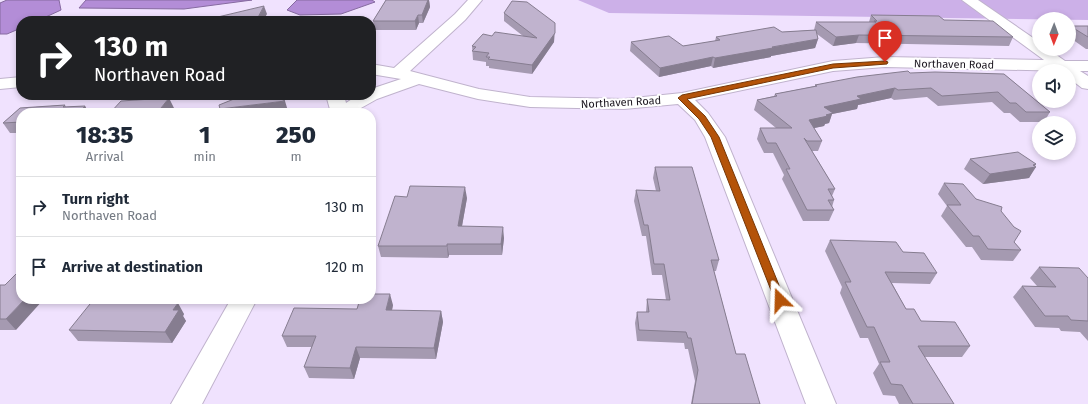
<!DOCTYPE html>
<html lang="en">
<head>
<meta charset="utf-8">
<style>
	body { margin:0; font-family:"Fira Sans",sans-serif; background:#f2f2f3; color:#1f2937; height:100vh; display:flex; flex-direction:column; font-size:15px; white-space:nowrap }
	* { box-sizing:border-box; margin:0 }
	p { font-size:13px; color:#747a83 }
	.icon { flex:none; width:22px; height:22px; fill:none; stroke:currentColor; stroke-width:2; stroke-linecap:round; stroke-linejoin:round }
	.map { position:relative; flex:1; overflow:hidden }
	.panel { position:absolute; left:16px; top:108px; width:360px; height:196px; display:flex; flex-direction:column; background:#fff; border-radius:16px; box-shadow:0 2px 6px #0003 }
	.panel>* { flex:none }
	.hud { position:absolute; left:16px; top:16px; width:360px; height:84px; border-radius:16px; box-shadow:0 2px 6px #0003; background:#202124; color:#fff; overflow:hidden }
	.needle { width:26px; rotate:181deg }
	.buttons { position:absolute; left:1032px; top:12px; display:grid; gap:8px }
	.buttons a { display:grid; place-items:center; width:44px; height:44px; border-radius:50%; background:#fff; box-shadow:0 2px 6px #0003; font-size:20px }
	.pin { position:absolute; display:grid; place-items:center; width:34px; height:34px; color:#fff; margin:-41px -17px; border-radius:50% 50% 50% 0; rotate:-45deg; box-shadow:0 0 4px #0007 }
	.pin .icon { rotate:45deg }
	.me { position:absolute; width:44px; margin:-22px; rotate:338deg; stroke-linejoin:round; filter:drop-shadow(0 0 3px #0008) }
	.turn { display:flex; align-items:center; gap:14px; height:84px; padding:0 12px; font-size:18px }
	.turn .icon { width:52px; height:52px; stroke-width:2.5 }
	.turn b { display:block; font-size:28px; line-height:34px }
	.eta { display:flex; justify-content:space-evenly; align-items:center; height:68px; text-align:center }
	.eta b { font-size:24px; font-weight:800; line-height:28px }
	ul { padding:0; list-style:none }
	li { display:flex; align-items:center; gap:12px; height:60px; padding:0 12px; border-top:1px solid #e0e1e3 }
	li div { flex:1 }
	li b { display:block; font-size:15px }
	li em { font-style:normal }
	.map>svg:first-child { display:block }
	.green { fill:#ccb0e8 }
	.water { fill:#b38dd7; stroke:#866aa0 }
	.lines { fill:none; stroke-linecap:round; stroke-linejoin:round }
	.minor-casing { stroke:#c0b3cd; stroke-width:2 }
	.minor { fill:#fff; fill-rule:evenodd }
	.wall { fill:#a59ab1 }
	.shaded-wall { fill:#867d90 }
	.building { fill:#c0b3ce; stroke:#867d90 }
	.route { fill:#b45309; stroke:#753606 }
	.labels { text-anchor:middle; stroke-width:4; stroke-linejoin:round; paint-order:stroke }
	.far-street-label { font-size:11px; fill:#1c1720; stroke:#fff }
</style>
</head>
<body>
<div class="map">
<svg width="1088" height="404" viewBox="0 0 1088 404">
	<rect width="100%" height="100%" fill="#f0e2fe"/>
	<path class="green" d="M578 0H1088V20L609 13Z"/>
	<path class="water" d="M7 0H59L61 10 37 21H21V28L7 34H0V3Z
		M86 0H252L184 9 79 8Z
		M297 0H372L375 2 341 14 300 15 287 10Z"/>
	<g class="lines">
		<defs>
			<path id="minor" d="M468 0H482L465 20 410 71 479 89 530 97 624 99 682 93 833 61 885 57 1044 60 962 0H978L1039 42V49H1048L1065 61H1088V71H1080L1088 76V89L1082 88 1069 78V71L885 67 833 71 695 100 708 113 725 137 836 404H806L705 137 695 120 678 104 624 109 530 107 478 99 419 84 377 99 361 108 356 113H331L326 95H344L346 103 358 95H371V89L401 79 371 74V64L394 68 455 14Z
				M21 77V87L0 89V79Z
				M231 299H257L202 404H171Z"/>
		</defs>
		<use href="#minor" class="minor-casing"/>
		<use href="#minor" class="minor"/>
	</g>
	<path class="wall" d="M386 0H429L430 7 423 23H419L416 30H375L373 21Z
		M504 13 555 23 554 42 532 74 489 68V66H486V62L473 60 472 46 492 36H523L504 21Z
		M871 15 944 20 1013 37 1009 46 856 43 833 46 817 34 818 39 815 48 771 56V57L713 68 711 66 659 77 630 51 631 42 683 46 715 41 716 37 782 32 814 30 816 22H869Z
		M1070 26H1088V49H1086L1069 37V27Z
		M910 73 1004 74 1050 112 1044 122H1020L1010 113H1004L992 102 938 106 927 97 894 100 891 98 858 105 857 109 832 114 829 123 825 124 824 126 814 128 822 141 818 151H812L835 189 832 196 834 200 832 207 834 210 829 221H803L782 179 784 175 773 153H764L757 139 760 128H776L754 110 757 100 774 96 775 94 815 86V85Z
		M65 105 66 107 85 106 89 113H21V133H10L3 123 20 108Z
		M970 159 1036 164 1029 178 983 184 964 169Z
		M655 167 719 260 716 271H714L736 354 760 404H691L695 381 688 349H685L684 343 637 341 635 323 637 312H646L647 299 666 300 662 275H652L646 236H642L634 201 636 190 656 191 653 178Z
		M944 183 1001 211 1014 242 1021 250 1013 261 981 260 972 247H966L941 216 947 206 938 194Z
		M467 198 462 226 504 238 502 255H449L448 258 381 257 378 246Z
		M830 240 903 252 937 273 930 284 892 283 906 309 921 321 970 346 962 357H924L954 404H899L895 396 883 395 873 373 879 364 868 338H860L840 293 842 287 825 251Z
		M1039 267 1088 278V341L1080 332 1061 331 1059 328 1035 327 1013 297 1022 286H1037L1030 278Z
		M0 285 16 330H0Z
		M168 300 166 302 184 314 183 316 186 321 172 343 78 341 69 330Z
		M393 305 392 311H441L443 322 436 359 360 358 354 379 309 378 304 367 312 347H287L282 336 357 309Z"/>
	<path class="shaded-wall" d="M428 0H429L430 7 423 23 422 15Z
		M264 6 267 14 263 21H256Z
		M418 15 419 23 416 30 415 21Z
		M302 17 303 21H299Z
		M555 23 554 42 532 74V65Z
		M859 35 856 43 833 46 836 37Z
		M818 39 815 48 771 56V57L713 68 715 58Z
		M713 57 711 66 659 77 660 68Z
		M895 88 891 98 858 105 857 109 832 114 829 123 825 124 824 126 805 130 809 120 824 107 857 96Z
		M169 98 174 108 170 113H157Z
		M285 101 288 111 273 113H221L220 109Z
		M85 106 89 113H79Z
		M1036 164 1034 167H1036L1029 178 983 184 990 174Z
		M465 187 467 198 460 237 458 226Z
		M503 227 504 238 502 255 501 244Z
		M447 244 449 255 448 258 447 246Z
		M390 294 393 305 389 322 386 310Z
		M25 299H44L16 330 6 319Z
		M154 299H168V300L159 313 152 302Z
		M178 303 184 314 183 316 186 321 172 343 165 332 173 310Z
		M441 311 443 322 436 359 434 348Z
		M356 347 360 358 354 379 350 368Z"/>
	<path class="building" d="M386 0H428L422 15H418L415 21H373Z
		M512 1 527 2 555 23V33L532 65 488 59 490 57H486L489 53 472 51 476 47 472 46 483 34 492 36 495 32 537 38 504 13Z
		M264 6 256 21H201Z
		M871 15 939 16 944 20 993 21 1013 37 859 35 836 37 816 22H876L874 21H877Z
		M283 17H302L299 21H280Z
		M1070 26H1088V37Z
		M774 27 782 32 816 30 818 39 772 47 773 48 715 58 713 57 660 68 631 42 669 36 683 46 720 40 716 37Z
		M908 71 910 73 935 72 1004 74 1050 112H1026L1016 103H1010L998 92 942 96 931 88 898 90 895 88 857 96 861 99 824 107 833 113 826 115 828 116 809 120 822 141H807L804 138 835 189H828L834 200H828L834 210H807L786 169H790L776 143H767L760 128H792L757 100 777 96 775 94 817 86 815 85 857 77Z
		M156 95H165L169 98 157 113H110L121 101 152 99Z
		M244 95H274L285 101 220 109 219 105Z
		M65 105 63 107 85 106 79 113H21V122L3 123 20 108Z
		M1018 152 1036 164 1033 165 1036 167 990 174 970 159Z
		M655 167H692L719 260H711L736 354H745L760 404H692L698 370 691 338H688L686 332 639 330 637 312H649L647 299 670 300 664 264H654L648 225H644L636 190 660 191Z
		M944 183 963 184 976 199 1002 207 1001 211 1014 227 1021 231 1014 242 1021 250 988 249 979 236H973L947 205H961Z
		M410 186 465 187 458 226 503 227 501 244H447V246H378L395 196 407 197Z
		M830 240 896 242 903 252 924 253 937 273 885 272 906 309H914L921 321 955 322 970 346H918L954 404H913L902 385 891 384 880 362H890L874 327H867L845 282H851Z
		M1039 267 1079 268 1088 278V321L1071 320 1068 316H1045L1022 286 1056 287Z
		M21 269V299H25L6 319H0V285H5Z
		M371 294H390L386 310 441 311 434 348 356 347 350 368 304 367 316 336H282L294 308 357 309 360 299H371Z
		M94 299H154L152 302 178 303 173 310H179L165 332 69 330Z"/>
	<path class="route" d="M885 61 888 62 887 64 833 68 687 99 705 116 719 137 785 300 783 303 780 304 776 303 711 137 699 119 678 98 682 95 833 64Z"/>
	<g class="labels">
		<g class="far-street-label">
			<text transform="translate(954 64) rotate(1)" y="4">Northaven Road</text>
			<text transform="translate(621 102) rotate(-3)" y="4">Northaven Road</text>
		</g>
	</g>
</svg>
<div class="buttons">
<a><svg class="needle" viewBox="-14 -14 28 28"><path d="M0-13l5 13h-10z" fill="#e53935"/><path d="M0 13l5-13h-10z" fill="#747a83"/></svg></a>
<a><svg class="icon" aria-label="sound" viewBox="0 0 24 24"><path d="M4 9h4l5-4v14l-5-4H4zM17 9q2 3 0 6"/></svg></a>
<a><svg class="icon" aria-label="layers" viewBox="0 0 24 24"><path d="M12 4l9 5-9 5-9-5zM3 14l9 5 9-5"/></svg></a>
</div>
<div class="pin" style="left:885px;top:62px;background:#d93025"><svg class="icon" aria-label="arrive" viewBox="0 0 24 24"><path d="M6 21V4h12l-3 4 3 4H6"/></svg></div>
<svg class="me" style="left:780px;top:300px" viewBox="-20 -20 40 40"><path d="M0-17L14 15 0 8-14 15z" fill="#b45309" stroke="#fff" stroke-width="4"/></svg>
<div class="hud">
<div class="turn"><svg class="icon" aria-label="right" viewBox="0 0 24 24"><path d="M7 20v-9h11M14 6l5 5-5 5"/></svg><div><b>130 m</b>Northaven Road</div></div>
</div>
<section class="panel">
<div class="eta">
<div><b>18:35</b><p>Arrival</p></div>
<div><b>1</b><p>min</p></div>
<div><b>250</b><p>m</p></div>
</div>
<ul>
<li><svg class="icon" aria-label="right" viewBox="0 0 24 24"><path d="M7 20v-9h11M14 6l5 5-5 5"/></svg><div><b>Turn right</b><p>Northaven Road</p></div><em>130 m</em></li>
<li><svg class="icon" aria-label="arrive" viewBox="0 0 24 24"><path d="M6 21V4h12l-3 4 3 4H6"/></svg><div><b>Arrive at destination</b></div><em>120 m</em></li>
</ul>
</section>
</div>
</body>
</html>
